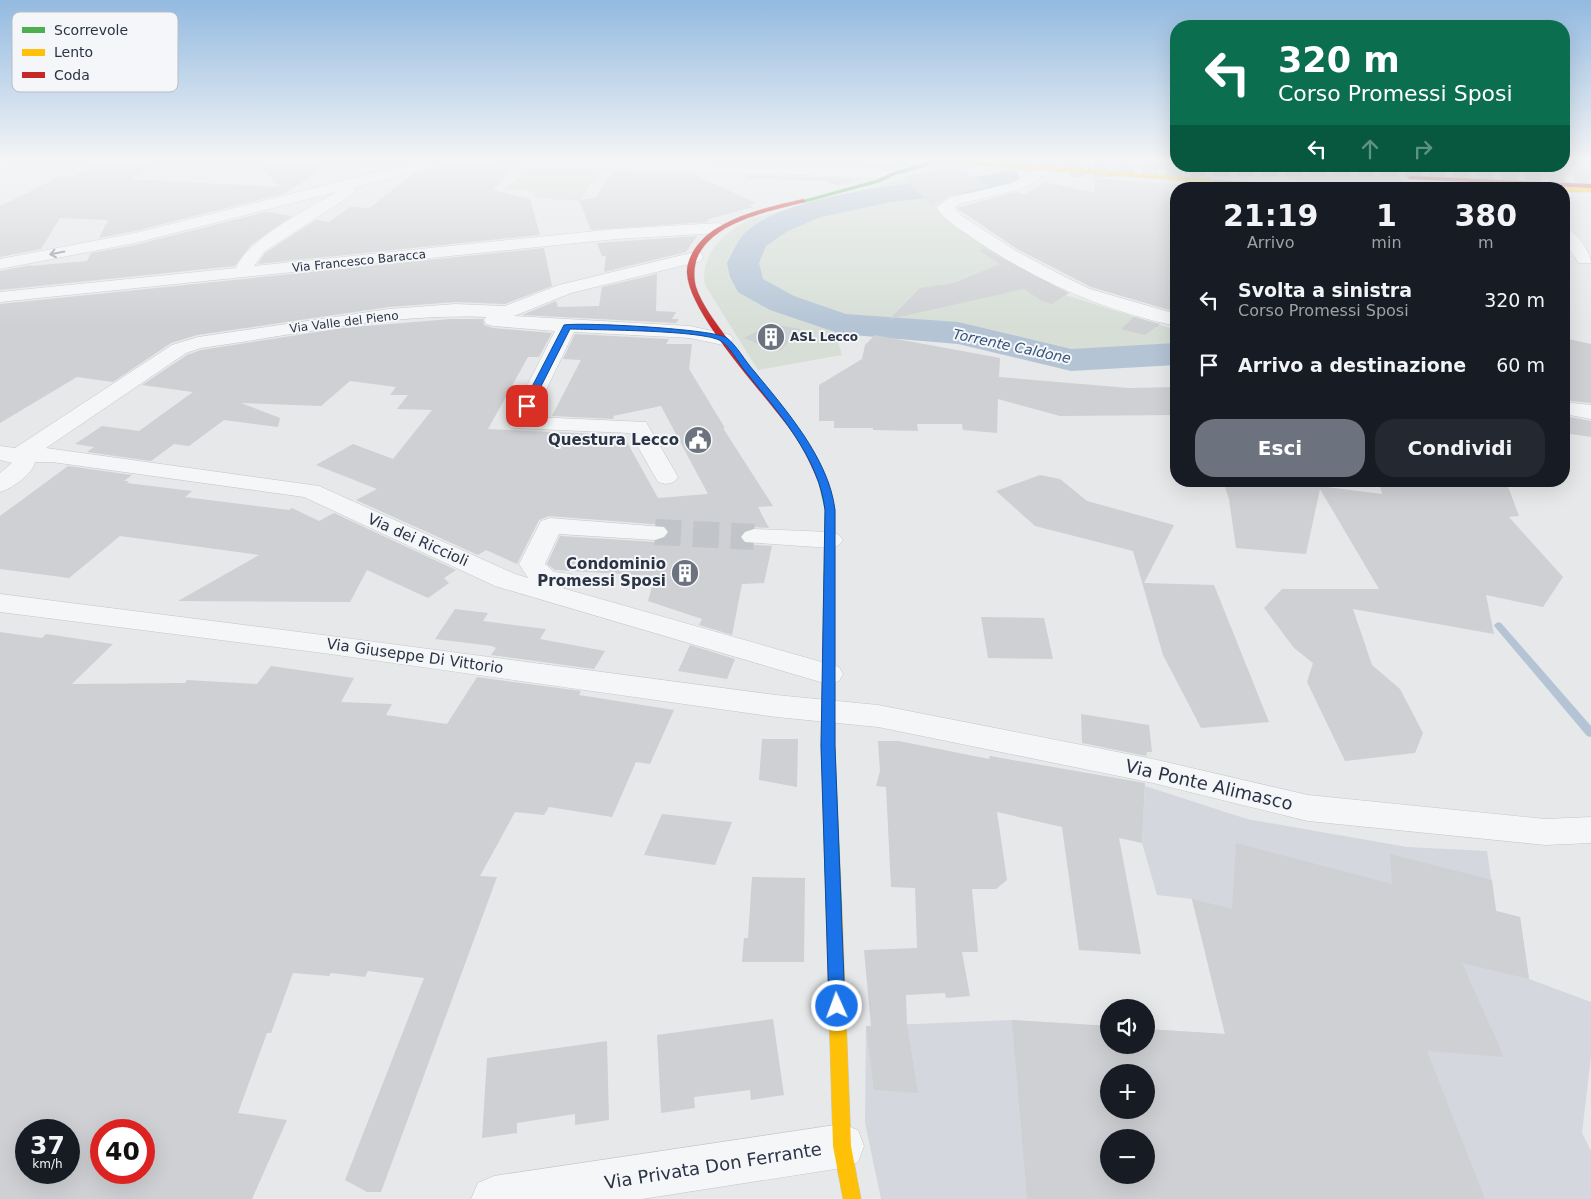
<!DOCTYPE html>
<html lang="it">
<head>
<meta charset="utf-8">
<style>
	body { margin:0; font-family:"DejaVu Sans",sans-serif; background:#242831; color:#f1f3f6; height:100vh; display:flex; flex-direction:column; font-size:19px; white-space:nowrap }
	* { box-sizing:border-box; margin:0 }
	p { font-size:16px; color:#9ea1a6 }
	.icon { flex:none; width:28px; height:28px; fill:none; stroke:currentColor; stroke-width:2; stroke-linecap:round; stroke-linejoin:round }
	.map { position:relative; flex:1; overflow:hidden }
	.side { position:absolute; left:1170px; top:182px; width:400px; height:305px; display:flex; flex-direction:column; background:#171b24; border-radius:20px; box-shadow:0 5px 20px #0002 }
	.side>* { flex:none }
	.hud { position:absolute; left:1170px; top:20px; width:400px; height:152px; border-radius:20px; box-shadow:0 5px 20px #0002; background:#0b6e4f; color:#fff; overflow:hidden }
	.controls { position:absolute; left:1100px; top:999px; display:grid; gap:10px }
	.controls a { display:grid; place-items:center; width:55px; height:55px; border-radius:50%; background:#171b24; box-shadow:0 5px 20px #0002; font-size:25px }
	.speed { position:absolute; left:15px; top:1119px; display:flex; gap:10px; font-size:25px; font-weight:700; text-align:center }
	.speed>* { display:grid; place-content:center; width:65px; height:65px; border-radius:50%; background:#171b24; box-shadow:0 5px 20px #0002; line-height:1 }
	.speed small { font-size:12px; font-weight:400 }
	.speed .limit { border:8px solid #d22; background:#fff; color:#111 }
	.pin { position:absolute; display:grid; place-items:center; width:42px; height:42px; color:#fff; margin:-21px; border-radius:10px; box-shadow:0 2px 8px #0006 }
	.me { position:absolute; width:55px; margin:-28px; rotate:358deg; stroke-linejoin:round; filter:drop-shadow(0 0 4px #0008) }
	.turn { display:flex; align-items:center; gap:18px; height:105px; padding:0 25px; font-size:22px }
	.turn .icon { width:65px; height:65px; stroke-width:2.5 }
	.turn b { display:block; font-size:35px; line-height:42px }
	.lanes { display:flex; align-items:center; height:48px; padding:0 25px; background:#0003; justify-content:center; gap:25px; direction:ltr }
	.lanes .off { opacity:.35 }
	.eta { display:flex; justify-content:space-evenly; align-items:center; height:85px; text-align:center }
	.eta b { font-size:30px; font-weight:800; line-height:35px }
	.action { display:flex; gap:10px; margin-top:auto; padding:10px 25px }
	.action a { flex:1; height:58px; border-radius:20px; background:#6c737f; color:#fff; font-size:20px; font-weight:800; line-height:58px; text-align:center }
	.action a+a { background:#242831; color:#f1f3f6 }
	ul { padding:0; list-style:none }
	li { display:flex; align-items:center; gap:15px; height:65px; padding:0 25px }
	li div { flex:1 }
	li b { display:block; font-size:19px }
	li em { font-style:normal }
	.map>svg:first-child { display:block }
	.built { fill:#d4d7dd; fill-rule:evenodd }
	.green { fill:#d6ded6 }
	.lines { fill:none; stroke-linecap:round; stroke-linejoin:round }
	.stream { fill:#b4c4d5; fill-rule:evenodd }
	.river { fill:#b4c4d5; fill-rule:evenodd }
	.building { fill:#ced0d3; fill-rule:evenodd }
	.street-tunnel { stroke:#c1c4c9; stroke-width:26; stroke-dasharray:26 12; stroke-linecap:butt }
	.highway-tunnel { stroke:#c1c4c9; stroke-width:16; stroke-dasharray:16 8; stroke-linecap:butt }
	.street-casing { stroke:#c4c6c8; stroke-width:1 }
	.fast-casing { stroke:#c4c6c8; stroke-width:1 }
	.slow-casing { stroke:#c4c6c8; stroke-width:1 }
	.jam-casing { stroke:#c4c6c8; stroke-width:1 }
	.street { fill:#f5f6f7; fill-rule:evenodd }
	.fast { fill:#4caf50; fill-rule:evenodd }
	.slow { fill:#ffc107; fill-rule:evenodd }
	.jam { fill:#c62828; fill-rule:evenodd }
	.oneway { stroke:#90959e }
	.route { fill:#1a73e8; stroke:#114b97 }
	.labels { text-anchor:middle; stroke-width:4; stroke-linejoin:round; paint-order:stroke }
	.far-street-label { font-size:12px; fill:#2b3445; stroke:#f4f6f9 }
	.far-poi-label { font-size:12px; font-weight:bold; fill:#2b3445; stroke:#f4f6f9; text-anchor:start }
	.far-water-label { font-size:14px; font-style:italic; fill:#34527a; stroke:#f4f6f9 }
	.poi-label { font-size:15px; font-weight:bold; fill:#2b3445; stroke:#f4f6f9; text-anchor:end }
	.street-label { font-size:15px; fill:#2b3445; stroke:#f4f6f9 }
	.near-street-label { font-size:18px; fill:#2b3445; stroke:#f4f6f9 }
	.key { fill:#f4f6f9; stroke:#b8bcc3; stroke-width:1 }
	.key-label { font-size:14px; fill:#2b3445 }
</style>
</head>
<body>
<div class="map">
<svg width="1591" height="1199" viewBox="0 0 1591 1199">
	<rect width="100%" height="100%" fill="#e6e8ea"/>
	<path class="built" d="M623 159H836L776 163V166L621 162Z
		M1064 159H1176V166H1564V159H1591V177L1392 169 1124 170Z
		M1145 786 1247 819 1407 847 1487 851 1496 911 1520 917 1529 979 1591 1002V1056L1582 1133 1591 1151V1199H881L865 1123 866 1026 1012 1020 1109 1026V1045H1146V1029L1225 1034 1192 899 1157 895 1142 843ZM1109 1072H1146V1110H1109ZM1109 1138H1146V1175H1109Z"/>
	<path class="green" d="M1090 159H1176V166L1242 168 1190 170 1115 168Z
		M1564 159H1591V176L1566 173 1545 166H1564Z
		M1397 166H1531L1538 169 1514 174 1424 171Z
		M531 168 601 170 579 201 528 197H536L532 191 504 189Z
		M920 175 954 202 947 205 1007 257 1059 293 1176 330V357C1139 360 1100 367 1062 362 1048 360 1037 352 1023 348 976 332 882 319 836 336L842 355 758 370 705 285C699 253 727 230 753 218Z
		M1308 175 1398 176 1404 182H1301L1291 178 1292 176Z"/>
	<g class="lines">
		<path class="stream" d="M1498 622 1501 623 1591 726V737L1587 736 1495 627 1494 625Z"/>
		<path class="river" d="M1007 170 1016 172 1020 178 1016 184 990 191 891 202 821 217 788 231 766 246 759 263 763 279 794 296 846 314 958 322 1071 349 1176 343V365L1071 371 958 344 841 334 770 310 738 292 730 277 727 263C732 254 736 244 742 236 781 192 930 181 988 175Z"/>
	</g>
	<path class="building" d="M107 159 163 161 130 179 280 187 252 159 332 161 286 193 135 231 99 238 108 220 60 218 41 249 0 257V206L61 176H75Z
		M747 159H910V163L892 168 747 163Z
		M443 167 513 168 493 190 530 199 540 235 258 264 265 253 316 220 329 222 350 207 369 208 413 174Z
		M951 167 959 168 989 186 949 196 931 205 904 177Z
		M613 171 693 174 756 203 749 205 753 207 709 219 707 222 591 230 579 200 595 198Z
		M747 175 862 179 837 186 826 181 747 178Z
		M1094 178 1176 184V312L1091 287 1017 249 957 208 1017 192 1024 195 1046 182 1095 193Z
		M266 212 292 216 251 245 235 266 0 290V271L31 265 30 266 87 261 91 253 135 245Z
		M697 236 686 252 604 272 606 256H602L597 243Z
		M975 244 1069 293 1052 304 1042 301 1024 289 890 319 920 288 954 283 1000 264 979 250 983 249Z
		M544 248 552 286 505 304 455 302 389 307 197 335 171 343 113 382 77 377 0 423V304Z
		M657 274 656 311 676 312 672 319H679L676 323 522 315 556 301 558 307 599 306 602 287Z
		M1134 317 1149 321 1160 324 1145 335 1121 329Z
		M450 319H483L484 325 493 328 552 333 539 357H528L488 429 623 435 658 498 708 494 661 406 613 416 614 419 552 416 581 360 563 359 575 334 669 339 666 344H692L689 369 725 428H723L773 506 758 507 769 528 753 527 744 530 739 537 745 544 772 546 764 583 742 584 732 635 699 625 702 619 648 601 655 576 555 570 547 564 560 536 655 542 665 539 669 533 664 525 549 516 539 520 517 564 486 550 478 555 356 500 377 489 316 465 353 444 393 459 432 410 397 409 408 395H390L396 387 350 381 321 406 241 403 280 418 278 427 224 420 189 446 174 444 151 461 87 452 94 447 75 444 102 426 139 431 193 392 142 385 187 355 201 350 343 328Z
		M771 324 801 329 781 350 765 347 744 338Z
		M875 335 1000 358 999 377 1129 388 1176 387V415L1060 416 998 399 997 433 963 430 962 424H917L918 431 873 430V428H834V421H819V385L862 359 865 345Z
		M1564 338 1591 344V403L1564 400Z
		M1564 416 1591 421V437L1564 433Z
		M68 466 132 475 124 481H129L127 483 192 491 185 497 289 510 292 508 319 521 334 513 456 570 444 578 449 583 428 598 367 570 350 602 178 601 259 555 120 536 69 578 0 569V516Z
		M1040 475 1060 479 1087 501 1174 525 1144 583 1214 585 1269 722 1201 728 1163 655 1133 551 1035 526 996 491Z
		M1223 481H1279L1382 494 1379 481H1506L1519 516 1509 517 1563 577 1543 607 1486 595 1494 634 1353 609 1372 665 1400 689 1423 733 1415 753 1345 761 1307 682 1313 663 1294 648 1264 608 1282 589H1379L1320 489 1306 554 1236 548 1229 499Z
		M455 609 488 613 483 621 546 629 540 639 605 651 594 669 491 655 496 648 492 646 435 639Z
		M981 617 1044 618 1053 659 988 658Z
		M0 632 42 638 46 634 113 644 72 684 185 683 187 680 257 684 271 666 354 678 341 702 392 704 386 715 447 724 477 677 581 691 579 695 674 710 650 764 636 762 612 817 549 807 544 815 515 812 480 876 497 877 381 1192H367L345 1180 424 978 368 971 365 977 331 973 329 976 293 973 271 1033H267L238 1113 287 1120 252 1199H0ZM26 1130H69V1172H26ZM101 1130H144V1172H101Z
		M690 645 735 659 727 679 678 671Z
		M1081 714 1149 725 1152 752H1147L1146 756 1082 743Z
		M762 739H798L797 787 759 780Z
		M878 741H899L989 759 990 756 1145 783 1142 843 1119 838 1141 954 1079 950 1062 827 997 812 1007 880 996 889H972L978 952H962L970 996 946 998 945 993 906 995 907 1025 918 1093 874 1090 866 1026H871L864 950 917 948 915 888 891 887 886 787 876 786 880 771Z
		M662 814 732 822 715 865 644 855Z
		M1236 843 1392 884 1390 854 1492 880 1496 911 1520 917 1529 979 1462 963 1504 1057 1427 1051 1485 1199H1027L1012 1020 1109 1026V1045H1146V1029L1225 1034 1192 899 1232 909ZM1109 1072H1146V1110H1109ZM1109 1138H1146V1175H1109Z
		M752 877 805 878 804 962H742L744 938H748Z
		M773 1019 784 1095 751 1100 750 1090 694 1097 695 1108 661 1113 657 1035Z
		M607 1041 609 1120 575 1125V1114L517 1123V1133L482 1138 487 1058Z"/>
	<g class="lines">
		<path class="street-tunnel" d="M655 532 754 537"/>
		<path class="highway-tunnel" d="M1016 159 1090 166
			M1070 169 1351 168 1591 179"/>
		<defs>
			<path id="street" d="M0 159H10L5 166 0 167Z
				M430 159H563L893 170 900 174 893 178 445 164 353 188 355 191 353 194 264 252 254 266 616 229 719 223 727 228 719 233 616 239 0 302V292L236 268C247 239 309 209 336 192L135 243 0 269V259L135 233Z
				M1042 166 1047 167 1049 170 1047 173 1022 189 959 204 954 208 962 216 1016 251 1065 277 1090 289 1176 314V326C1103 310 1039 282 977 241 963 231 946 222 936 207L949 198 1012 183Z
				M1564 227C1575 230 1591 251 1591 263H1579L1564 243Z
				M695 252 701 253 703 257 701 261 571 293 514 316 690 326 730 335 733 339 730 343 723 345 690 338 574 332 533 417 646 422 678 477 674 482 666 484 658 482 630 433 511 428 508 423 555 331 493 326 486 324 484 320 486 317C391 313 295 335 201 348L186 353 46 448 319 486 515 574 528 578 519 564 541 521 550 518 664 527 668 532 664 537 655 540 559 534 545 564 554 572 571 574 574 580 571 586 562 588 839 667 843 674 839 681 828 684 817 681 495 586 304 497 52 462H35C33 474 11 489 0 492V473L12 463 0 460V446L15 448 172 345 198 337 389 309 455 304 505 306 559 285Z
				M1564 402 1591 405V419L1564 414Z
				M754 529 830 532 839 535 843 540 839 545 830 548 745 542 741 537 745 532Z
				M0 594 323 635 776 695 878 705 1153 759 1308 795 1545 819 1591 817V843L1545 845 1308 821 1153 783 878 727 776 717 323 653 0 612Z
				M842 1124 858 1130 864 1146 858 1162 842 1168 642 1199H471L478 1183 494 1176Z"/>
			<path id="fast" d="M928 162 930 165 895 175 880 182 803 203 800 201 876 180 891 173Z
				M1209 180 1319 185 1424 186 1427 188 1318 189 1211 183 1209 182Z
				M824 481 829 484 835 510V746L842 911 839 915 834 917 829 915 826 911 821 746 825 510 819 484Z"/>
			<path id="slow" d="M951 159 1211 179 1214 181 1211 183 949 163 946 161Z
				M1424 186 1591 188V192H1564V189H1421Z
				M834 905 839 907 842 911 851 1146 861 1199H843L833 1146 826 911 829 907Z"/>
			<path id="jam" d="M1411 176 1591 184V188L1409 179 1408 178Z
				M803 199 805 200V202C771 211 717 220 699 254 694 263 693 276 696 287 702 305 716 323 727 338 751 370 777 399 800 431 812 447 821 465 829 484L824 487C818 485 817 478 814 472 806 453 796 436 783 420 758 387 689 313 687 273 686 255 703 236 717 228 743 212 774 206 803 199Z"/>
		</defs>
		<use href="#street" class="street-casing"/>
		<use href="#fast" class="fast-casing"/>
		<use href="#slow" class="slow-casing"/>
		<use href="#jam" class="jam-casing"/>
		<use href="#street" class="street"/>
		<use href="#fast" class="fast"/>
		<use href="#slow" class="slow"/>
		<use href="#jam" class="jam"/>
	</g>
	<defs><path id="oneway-shaft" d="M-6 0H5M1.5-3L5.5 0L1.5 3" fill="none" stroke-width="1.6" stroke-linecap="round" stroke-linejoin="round" transform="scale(1.25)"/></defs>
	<use class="oneway" href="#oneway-shaft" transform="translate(57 253) rotate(169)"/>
	<linearGradient id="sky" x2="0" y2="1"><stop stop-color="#93bae0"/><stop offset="0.49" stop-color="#f4f5f6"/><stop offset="1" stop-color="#f4f5f6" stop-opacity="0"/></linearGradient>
	<rect width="1591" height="327" fill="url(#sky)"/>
	<path class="route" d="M564 325C583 322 715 329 727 338 737 346 745 361 754 371 786 410 829 459 835 510V746L845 1006 843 1011 837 1013 831 1011 829 1006 821 746 825 510C819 457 777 411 745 371 738 362 730 347 721 341 704 330 596 330 570 329L531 406 523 408 522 406Z"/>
	<defs>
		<symbol id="building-disc" viewBox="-11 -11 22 22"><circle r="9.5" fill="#6c737f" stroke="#f4f6f9"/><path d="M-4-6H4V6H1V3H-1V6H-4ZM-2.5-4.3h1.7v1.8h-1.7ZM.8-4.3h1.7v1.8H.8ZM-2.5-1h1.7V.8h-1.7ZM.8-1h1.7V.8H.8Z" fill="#fff"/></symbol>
		<symbol id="civic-disc" viewBox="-11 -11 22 22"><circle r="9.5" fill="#6c737f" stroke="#f4f6f9"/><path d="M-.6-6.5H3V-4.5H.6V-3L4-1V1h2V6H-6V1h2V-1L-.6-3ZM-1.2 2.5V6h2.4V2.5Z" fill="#fff"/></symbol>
	</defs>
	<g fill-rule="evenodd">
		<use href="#building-disc" x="755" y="321" width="32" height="32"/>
		<use href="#civic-disc" x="682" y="424" width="32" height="32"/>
		<use href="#building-disc" x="669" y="557" width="32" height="32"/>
	</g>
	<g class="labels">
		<g class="far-street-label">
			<text transform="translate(359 261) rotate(-6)" y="4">Via Francesco Baracca</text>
			<text transform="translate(344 322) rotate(-7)" y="4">Via Valle del Pieno</text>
		</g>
		<g class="far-poi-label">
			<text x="790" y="341">ASL Lecco</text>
		</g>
		<g class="far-water-label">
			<text transform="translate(1012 346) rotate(12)" y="5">Torrente Caldone</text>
		</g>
		<g class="poi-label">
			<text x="679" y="445">Questura Lecco</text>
			<text x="666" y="569">Condominio<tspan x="666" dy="17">Promessi Sposi</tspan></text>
		</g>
		<g class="street-label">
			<text transform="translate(418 540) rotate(24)" y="5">Via dei Riccioli</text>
			<text transform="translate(415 656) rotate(8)" y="5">Via Giuseppe Di Vittorio</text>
		</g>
		<g class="near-street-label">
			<text transform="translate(1209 785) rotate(13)" y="6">Via Ponte Alimasco</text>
			<text transform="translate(713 1166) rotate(-9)" y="6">Via Privata Don Ferrante</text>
		</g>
	</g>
	<rect x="12" y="12" width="166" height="80" rx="8" class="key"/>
	<rect x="22" y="27" width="23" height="6" fill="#4caf50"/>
	<rect x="22" y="49" width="23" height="7" fill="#ffc107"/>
	<rect x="22" y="72" width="23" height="6" fill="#c62828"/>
	<g class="key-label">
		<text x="54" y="35">Scorrevole</text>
		<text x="54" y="57">Lento</text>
		<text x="54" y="80">Coda</text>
	</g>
</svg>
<div class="controls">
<a><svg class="icon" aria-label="sound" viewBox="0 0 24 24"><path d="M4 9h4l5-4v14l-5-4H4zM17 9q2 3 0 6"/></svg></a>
<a>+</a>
<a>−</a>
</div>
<div class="speed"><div>37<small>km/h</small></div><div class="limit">40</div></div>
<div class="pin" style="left:527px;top:406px;background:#d93025"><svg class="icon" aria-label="arrive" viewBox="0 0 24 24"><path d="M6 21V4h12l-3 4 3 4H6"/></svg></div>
<svg class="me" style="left:837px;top:1006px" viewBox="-20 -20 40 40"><circle r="17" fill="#1a73e8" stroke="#fff" stroke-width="3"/><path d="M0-11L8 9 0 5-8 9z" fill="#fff"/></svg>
<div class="hud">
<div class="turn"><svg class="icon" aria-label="left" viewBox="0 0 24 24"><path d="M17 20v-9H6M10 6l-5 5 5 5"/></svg><div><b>320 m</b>Corso Promessi Sposi</div></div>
<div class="lanes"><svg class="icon" aria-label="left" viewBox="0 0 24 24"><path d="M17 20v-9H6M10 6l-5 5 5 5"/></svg><svg class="icon off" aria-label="ahead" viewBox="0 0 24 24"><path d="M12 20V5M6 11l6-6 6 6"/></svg><svg class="icon off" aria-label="right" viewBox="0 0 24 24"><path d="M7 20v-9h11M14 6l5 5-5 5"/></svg></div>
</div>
<section class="side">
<div class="eta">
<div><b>21:19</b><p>Arrivo</p></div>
<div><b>1</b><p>min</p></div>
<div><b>380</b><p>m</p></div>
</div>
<ul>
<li><svg class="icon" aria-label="left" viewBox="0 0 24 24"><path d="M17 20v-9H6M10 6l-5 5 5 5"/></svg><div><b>Svolta a sinistra</b><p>Corso Promessi Sposi</p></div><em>320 m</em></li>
<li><svg class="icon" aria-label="arrive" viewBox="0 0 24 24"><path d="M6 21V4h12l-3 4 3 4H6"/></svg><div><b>Arrivo a destinazione</b></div><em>60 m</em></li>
</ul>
<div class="action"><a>Esci</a><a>Condividi</a></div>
</section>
</div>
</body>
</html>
